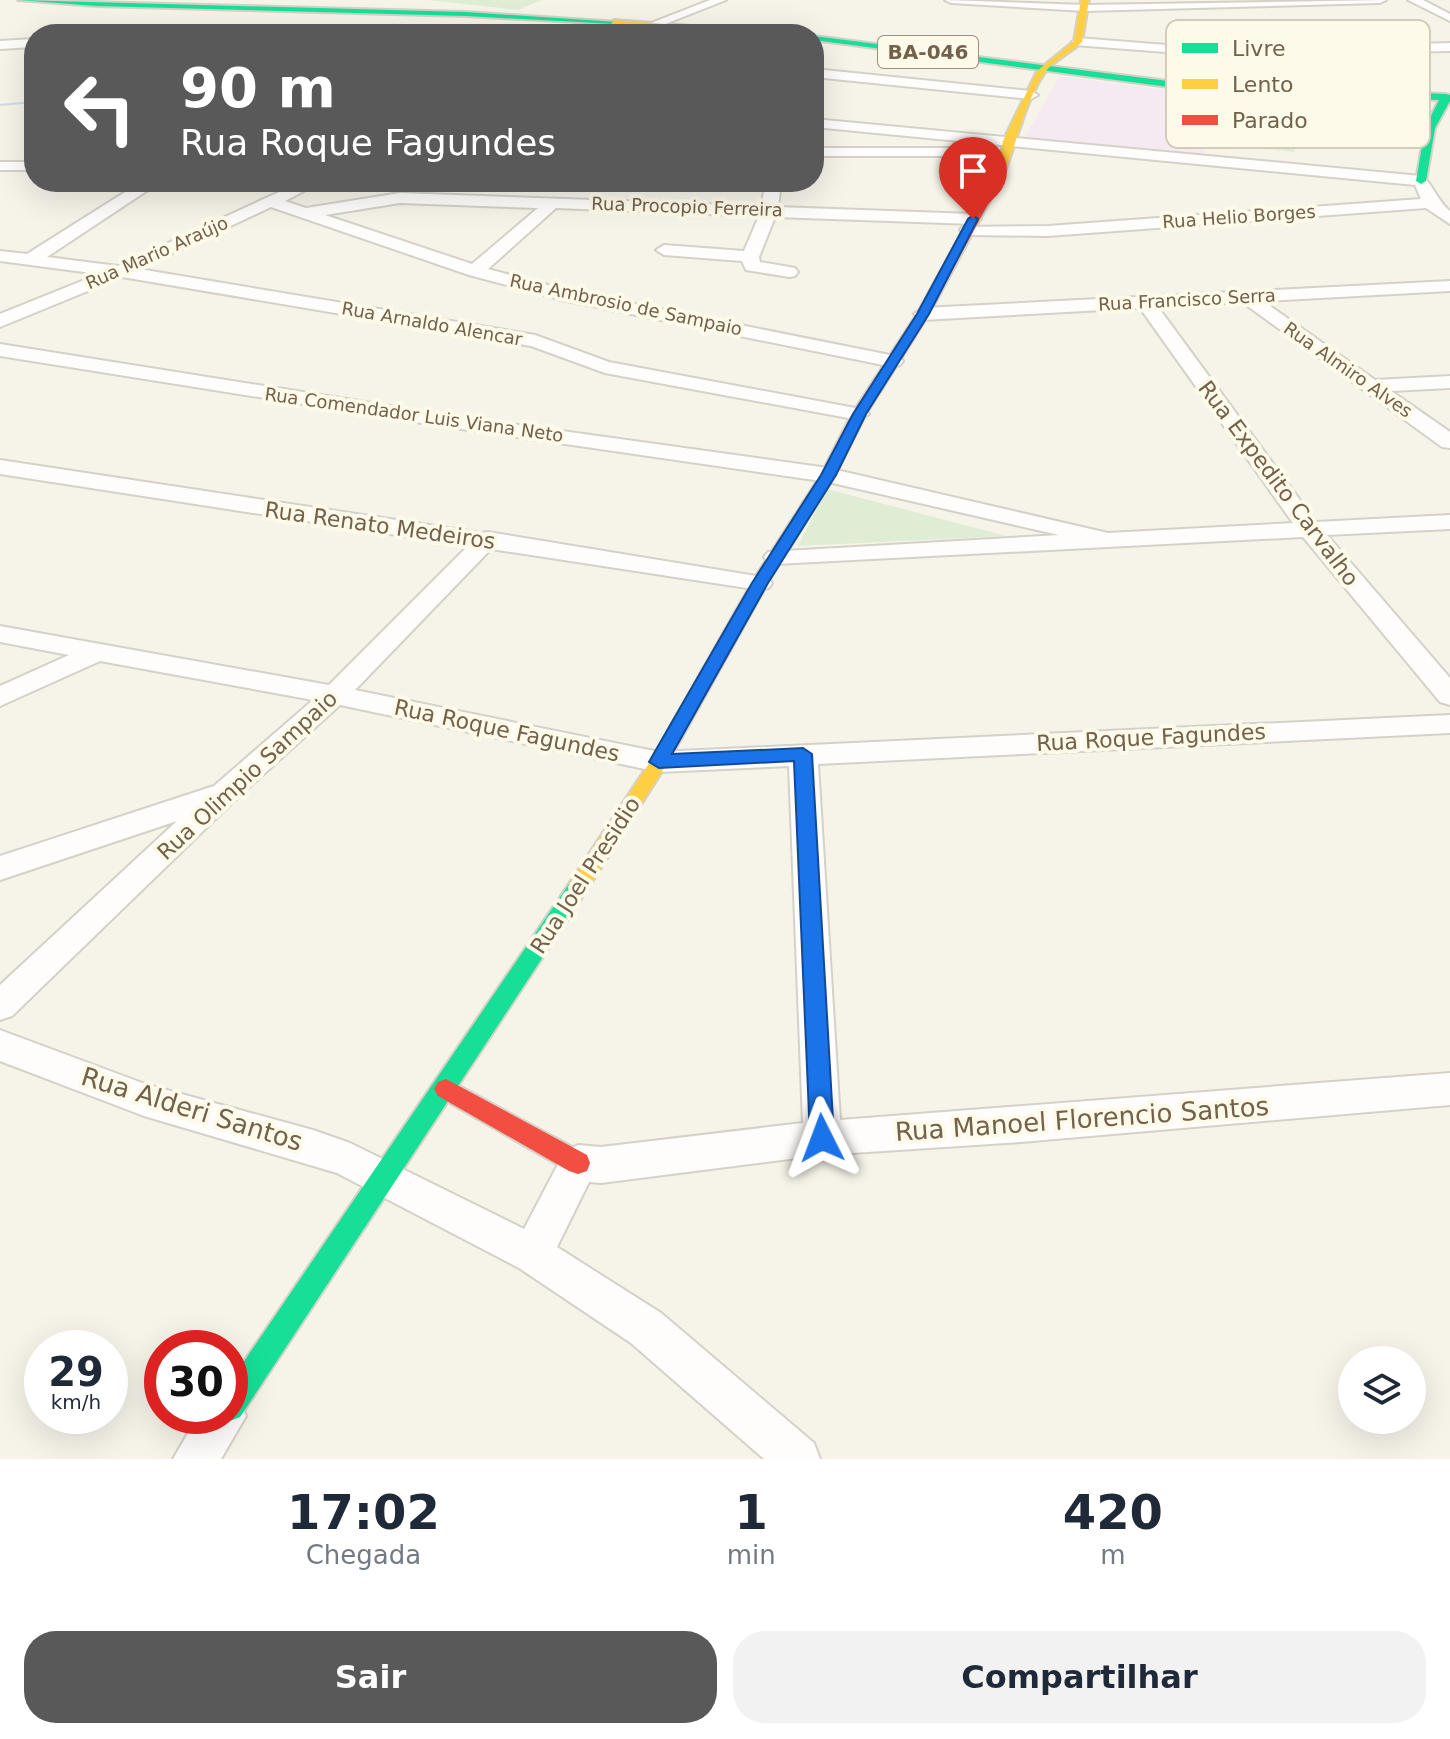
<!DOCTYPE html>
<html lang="pt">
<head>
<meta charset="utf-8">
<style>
	body { margin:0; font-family:"DejaVu Sans",sans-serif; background:#f2f2f3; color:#1f2937; height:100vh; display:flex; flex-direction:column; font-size:30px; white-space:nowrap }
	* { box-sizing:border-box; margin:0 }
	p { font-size:26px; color:#747a83 }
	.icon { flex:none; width:44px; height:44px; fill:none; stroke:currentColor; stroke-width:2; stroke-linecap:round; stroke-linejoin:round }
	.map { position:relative; height:1459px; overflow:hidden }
	.drawer { display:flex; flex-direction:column; background:#fff; flex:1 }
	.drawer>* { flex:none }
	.guide { position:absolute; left:24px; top:24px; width:800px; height:168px; border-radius:32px; box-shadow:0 8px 32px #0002; background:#595959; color:#fff; overflow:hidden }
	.fabs { position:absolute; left:1338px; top:1346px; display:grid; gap:16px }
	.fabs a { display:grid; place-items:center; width:88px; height:88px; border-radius:50%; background:#fff; box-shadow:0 8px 32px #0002; font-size:40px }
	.speed { position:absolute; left:24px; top:1330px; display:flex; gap:16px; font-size:40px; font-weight:700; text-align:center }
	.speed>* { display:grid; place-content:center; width:104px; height:104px; border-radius:50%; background:#fff; box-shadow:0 8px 32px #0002; line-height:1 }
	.speed small { font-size:20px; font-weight:400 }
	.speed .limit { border:12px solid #d22; background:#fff; color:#111 }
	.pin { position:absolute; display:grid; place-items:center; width:68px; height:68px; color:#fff; margin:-82px -34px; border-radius:50% 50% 50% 0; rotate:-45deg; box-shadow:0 0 8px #0007 }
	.pin .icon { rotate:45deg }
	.me { position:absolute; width:88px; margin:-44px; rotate:357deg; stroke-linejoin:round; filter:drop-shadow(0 0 6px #0008) }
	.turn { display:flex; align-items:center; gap:28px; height:168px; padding:0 24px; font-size:36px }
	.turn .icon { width:104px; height:104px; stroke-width:2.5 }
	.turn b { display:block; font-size:56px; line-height:68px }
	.eta { display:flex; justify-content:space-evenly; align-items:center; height:136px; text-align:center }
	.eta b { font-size:48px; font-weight:800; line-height:56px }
	.action { display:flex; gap:16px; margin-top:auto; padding:16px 24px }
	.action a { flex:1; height:92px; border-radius:32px; background:#595959; color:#fff; font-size:32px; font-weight:800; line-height:92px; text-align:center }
	.action a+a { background:#f2f2f3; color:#1f2937 }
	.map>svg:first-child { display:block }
	.education { fill:#f5eaf1 }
	.green { fill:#deedd4 }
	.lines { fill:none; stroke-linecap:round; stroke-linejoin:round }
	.stream { fill:#ccdee5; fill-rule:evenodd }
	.street-casing { stroke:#d5d1c8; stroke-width:4 }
	.fast-casing { stroke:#d5d1c7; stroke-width:4 }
	.slow-casing { stroke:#d5d1c7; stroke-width:4 }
	.jam-casing { stroke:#d5d1c7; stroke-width:4 }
	.street { fill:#fefdfc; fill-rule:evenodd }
	.fast { fill:#16e098; fill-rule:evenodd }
	.slow { fill:#ffcf43; fill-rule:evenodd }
	.jam { fill:#f24e42; fill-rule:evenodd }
	.route { fill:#1a73e8; stroke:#114b97; stroke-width:2 }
	.labels { text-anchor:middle; stroke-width:8; stroke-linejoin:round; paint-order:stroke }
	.far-street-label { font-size:18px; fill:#72614b; stroke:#fefaea }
	.shield { fill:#fefaea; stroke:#9c8f7b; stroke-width:2 }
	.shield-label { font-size:20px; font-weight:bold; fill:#72614b }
	.street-label { font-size:22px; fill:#72614b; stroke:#fefaea }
	.near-street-label { font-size:26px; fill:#72614b; stroke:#fefaea }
	.key { fill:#fefaea; stroke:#d4ccba; stroke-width:2 }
	.key-label { font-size:22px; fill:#72614b }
</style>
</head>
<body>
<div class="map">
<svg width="1450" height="1459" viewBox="0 0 1450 1459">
	<rect width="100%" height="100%" fill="#f6f4e9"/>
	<path class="education" d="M1060 76 1178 92 1217 94 1204 155 1024 138Z"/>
	<path class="green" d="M428 0H542L518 10Z
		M1230 107 1299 115 1294 152 1221 143Z
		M827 489 1006 536 798 546Z"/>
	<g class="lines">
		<path class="stream" d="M34 101V103L0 106V104Z"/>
		<defs>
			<path id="street" d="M710 0H726L640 34H623Z
				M945 0 1085 5 1386 0 1380 3 1085 11 951 3Z
				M1408 0H1423L1450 14V21Z
				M299 27 407 30 413 34H225L231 30Z
				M1078 38 1218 49 1450 43V51L1218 56 1074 45 1072 42Z
				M34 39V47L0 49V41Z
				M814 69 1031 91 1038 95 1031 99 814 77Z
				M814 119 1421 176C1431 180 1437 201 1450 211V224L1426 208 1048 236 968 235 960 230 962 227 1048 226 1421 199 1415 185 814 127Z
				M814 148H949L956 152 949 156H814Z
				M0 162H34V170H0Z
				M141 182H160L47 257 118 266 301 182H321L285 201 306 208 400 193 762 206 765 182H781L778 207 973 214 981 219 973 224 775 217 759 257 760 262 795 268 798 272 795 276 789 277 746 270 742 261 664 255 656 250 664 245 744 251 759 216 556 208 488 269 570 291 900 357 903 361 900 365 893 367 562 300 469 275 271 207 139 269 535 335 609 362 866 410 869 414 859 420 605 373 531 346 122 277 0 327V314L99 274 0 261V251L27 254ZM400 203 538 208 472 264 325 215Z
				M1450 281V291L1263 301 1375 380 1450 376V388L1391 391 1450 432V448L1442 447 1242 302 1158 307 1316 522 1450 515V529L1327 535 1450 678V705L1440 702 1303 537 776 564 768 562 764 557 768 552 1059 535 828 482 447 427 0 356V344L447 415 828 468 1108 533 1293 523 1140 308 923 320 914 314 923 308Z
				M0 460 482 533 488 532 769 578 772 583 769 588 760 590 491 549 355 690 659 752 1450 715V733L818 764 840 1120 1450 1073V1105L1021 1142 822 1155 601 1183 589 1182 557 1247 661 1313 814 1443 820 1459H764L631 1343 519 1268 337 1173 144 1116 0 1061V1030L145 1084 313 1130 350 1143 524 1229 565 1151 578 1145 601 1147 803 1123 789 766 659 772 340 705 235 800 12 1016 0 1020V985L177 821 0 880V856L214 786 313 700 100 661 0 706V686L69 655 0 642V626L329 685 468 546 0 474Z
				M230 1397 240 1400 246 1416 221 1459H173L198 1416H230Z"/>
			<path id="fast" d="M18 0 466 12 618 22 614 24 466 16 96 6Z
				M814 36 1176 82 1445 94 1450 95V101L1435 128 1426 181 1421 184 1416 181 1425 128 1439 100 1176 88 814 40Z
				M578 879 585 881 588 887 585 893 240 1417 230 1421 220 1417 230 1416V1382L571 881Z"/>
			<path id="slow" d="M1081 0H1089L1082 42C1071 53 1052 61 1044 74 1019 112 1016 157 993 195H985L1000 162 1003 141 1037 71 1074 41Z
				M614 20 772 32 776 34 611 24Z
				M762 574 770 579 668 762 585 893 578 895 571 893 568 887 571 881 652 759 754 579Z"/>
			<path id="jam" d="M989 190 994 193 929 314 866 414 835 475 768 582H756L754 579 821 475 852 414 917 314 984 193Z
				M446 1079 587 1155 590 1163 587 1171 578 1174 569 1171 438 1096 434 1089 438 1082Z"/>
		</defs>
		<use href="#street" class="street-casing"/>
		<use href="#fast" class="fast-casing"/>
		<use href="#slow" class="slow-casing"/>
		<use href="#jam" class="jam-casing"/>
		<use href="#street" class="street"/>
		<use href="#fast" class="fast"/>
		<use href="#slow" class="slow"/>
		<use href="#jam" class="jam"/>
	</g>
	<path class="route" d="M973 215 978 219 929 314 866 414 836 475 768 583 672 754 803 748 812 754 834 1138 831 1146 822 1149 814 1146 810 1138 794 761 659 768 649 762 752 583 821 475 853 414 917 314 968 219Z"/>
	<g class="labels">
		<g class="far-street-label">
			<text transform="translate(687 207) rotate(2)" y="6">Rua Procopio Ferreira</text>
			<text transform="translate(1239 217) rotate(-4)" y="6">Rua Helio Borges</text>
			<text transform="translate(157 253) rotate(-24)" y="6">Rua Mario Araújo</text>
			<text transform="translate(1187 300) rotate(-3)" y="6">Rua Francisco Serra</text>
			<text transform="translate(626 305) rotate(12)" y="6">Rua Ambrosio de Sampaio</text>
			<text transform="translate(432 324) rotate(10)" y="6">Rua Arnaldo Alencar</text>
			<text transform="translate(1348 370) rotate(35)" y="6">Rua Almiro Alves</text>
			<text transform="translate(414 415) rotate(8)" y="6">Rua Comendador Luis Viana Neto</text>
		</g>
		<rect class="shield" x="878" y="36" width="100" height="32" rx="6"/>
		<g class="shield-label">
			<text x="928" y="59">BA-046</text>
		</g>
		<g class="street-label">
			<text transform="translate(1279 483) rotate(53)" y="8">Rua Expedito Carvalho</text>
			<text transform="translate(380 525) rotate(8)" y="8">Rua Renato Medeiros</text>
			<text transform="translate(507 730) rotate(12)" y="8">Rua Roque Fagundes</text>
			<text transform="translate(1151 737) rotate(-3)" y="8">Rua Roque Fagundes</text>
			<text transform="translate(247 775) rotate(-43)" y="8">Rua Olimpio Sampaio</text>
			<text transform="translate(585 875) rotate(-57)" y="8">Rua Joel Presidio</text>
		</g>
		<g class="near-street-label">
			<text transform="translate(192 1109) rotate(17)" y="9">Rua Alderi Santos</text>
			<text transform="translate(1082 1119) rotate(-4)" y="9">Rua Manoel Florencio Santos</text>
		</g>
	</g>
	<rect x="1166" y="20" width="264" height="128" rx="12" class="key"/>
	<rect x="1182" y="43" width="36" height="10" fill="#16e098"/>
	<rect x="1182" y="79" width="36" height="10" fill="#ffcf43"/>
	<rect x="1182" y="115" width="36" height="10" fill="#f24e42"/>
	<g class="key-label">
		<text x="1232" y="56">Livre</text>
		<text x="1232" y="92">Lento</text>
		<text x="1232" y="128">Parado</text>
	</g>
</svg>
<div class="fabs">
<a><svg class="icon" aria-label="layers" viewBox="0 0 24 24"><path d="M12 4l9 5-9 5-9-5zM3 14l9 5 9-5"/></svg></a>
</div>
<div class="speed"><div>29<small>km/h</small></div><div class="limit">30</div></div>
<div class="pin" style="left:973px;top:219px;background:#d93025"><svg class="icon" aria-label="arrive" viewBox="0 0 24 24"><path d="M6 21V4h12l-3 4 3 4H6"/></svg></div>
<svg class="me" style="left:822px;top:1138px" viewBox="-20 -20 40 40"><path d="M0-17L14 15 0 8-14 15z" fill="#1a73e8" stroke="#fff" stroke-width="4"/></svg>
<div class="guide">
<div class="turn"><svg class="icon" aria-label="left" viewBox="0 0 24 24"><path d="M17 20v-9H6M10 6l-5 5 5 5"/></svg><div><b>90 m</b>Rua Roque Fagundes</div></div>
</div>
</div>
<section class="drawer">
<div class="eta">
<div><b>17:02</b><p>Chegada</p></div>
<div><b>1</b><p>min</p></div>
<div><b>420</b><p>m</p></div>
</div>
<div class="action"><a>Sair</a><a>Compartilhar</a></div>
</section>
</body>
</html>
